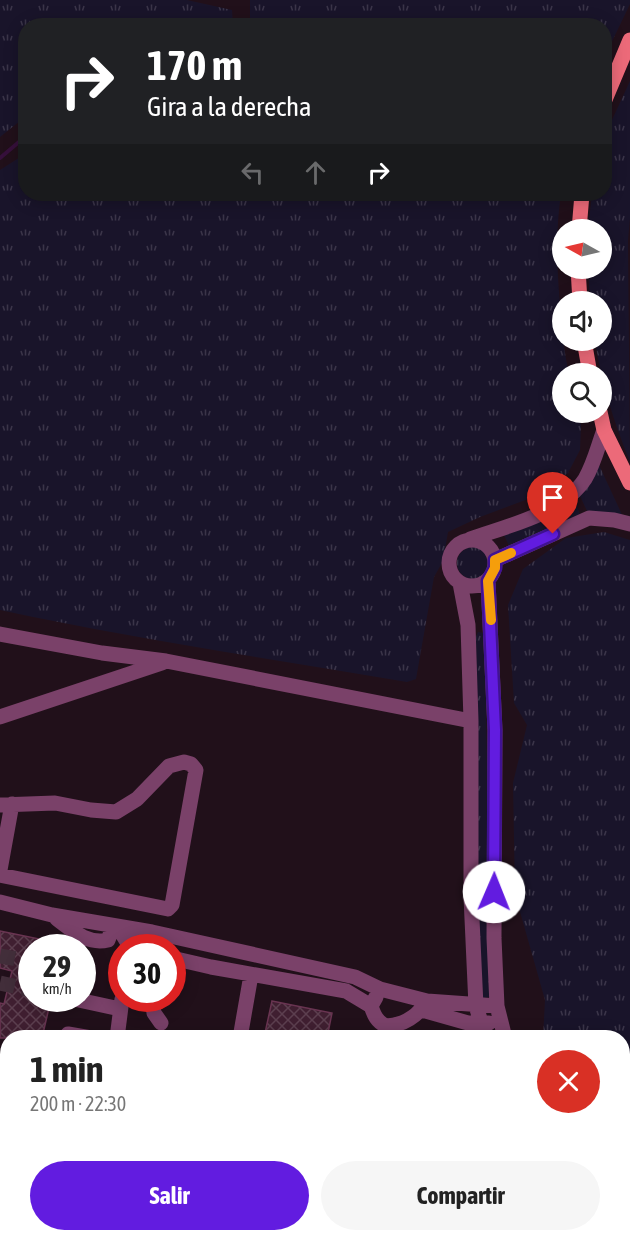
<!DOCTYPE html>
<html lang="es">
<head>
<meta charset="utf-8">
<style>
	body { margin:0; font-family:"Asap Condensed",sans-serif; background:#f6f6f6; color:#222; height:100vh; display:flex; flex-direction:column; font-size:22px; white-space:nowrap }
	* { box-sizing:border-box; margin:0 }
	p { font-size:20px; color:#767676 }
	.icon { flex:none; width:33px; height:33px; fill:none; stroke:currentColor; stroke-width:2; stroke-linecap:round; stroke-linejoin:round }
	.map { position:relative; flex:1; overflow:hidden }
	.details { position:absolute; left:0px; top:1030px; width:630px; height:212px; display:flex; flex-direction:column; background:#fff; border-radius:24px 24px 0 0; box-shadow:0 3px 15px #0003 }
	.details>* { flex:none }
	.banner { position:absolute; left:18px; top:18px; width:594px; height:183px; border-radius:24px; box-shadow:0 3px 15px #0003; background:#202124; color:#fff; overflow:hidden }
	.needle { width:39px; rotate:278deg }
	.buttons { position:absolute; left:552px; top:219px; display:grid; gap:12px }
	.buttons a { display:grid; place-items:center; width:60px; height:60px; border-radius:50%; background:#fff; box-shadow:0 3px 15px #0003; font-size:30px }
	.speed { position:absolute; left:18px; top:934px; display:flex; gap:12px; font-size:30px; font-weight:700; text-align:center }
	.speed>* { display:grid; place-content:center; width:78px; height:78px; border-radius:50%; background:#fff; box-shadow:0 3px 15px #0003; line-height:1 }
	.speed small { font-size:15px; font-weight:400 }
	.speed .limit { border:9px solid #d22; background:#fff; color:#111 }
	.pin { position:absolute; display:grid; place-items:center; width:51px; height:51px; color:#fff; margin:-62px -26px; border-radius:50% 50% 50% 0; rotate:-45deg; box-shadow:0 0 6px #0007 }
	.pin .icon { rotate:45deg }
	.me { position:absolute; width:66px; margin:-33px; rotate:1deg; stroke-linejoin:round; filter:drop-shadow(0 0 4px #0008) }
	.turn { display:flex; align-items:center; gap:21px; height:126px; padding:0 30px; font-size:27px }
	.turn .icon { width:78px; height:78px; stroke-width:2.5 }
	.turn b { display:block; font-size:42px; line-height:51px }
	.lanes { display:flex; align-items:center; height:57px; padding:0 30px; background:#0003; justify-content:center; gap:30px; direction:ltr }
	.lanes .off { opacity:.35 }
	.round { display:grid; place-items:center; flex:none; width:63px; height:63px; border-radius:32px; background:#f6f6f6 }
	.head { display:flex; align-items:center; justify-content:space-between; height:102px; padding:0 30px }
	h1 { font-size:36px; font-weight:700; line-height:45px }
	.action { display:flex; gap:12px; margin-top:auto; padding:12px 30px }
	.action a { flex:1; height:69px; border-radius:36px; background:#621ce0; color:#fff; font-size:24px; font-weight:700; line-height:69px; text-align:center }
	.action a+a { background:#f6f6f6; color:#222 }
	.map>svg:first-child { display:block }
	.grass { fill:url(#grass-tufts) }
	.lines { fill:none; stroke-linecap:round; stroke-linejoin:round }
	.stream { stroke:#36103b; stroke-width:4 }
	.building { fill:url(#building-cross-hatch); stroke:#693451; stroke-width:1.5 }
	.minor-tunnel { stroke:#422e3a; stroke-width:15; stroke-dasharray:15 8; stroke-linecap:butt }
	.minor { stroke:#7a4169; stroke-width:15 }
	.major { stroke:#ec6a79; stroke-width:15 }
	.route-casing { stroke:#401292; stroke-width:15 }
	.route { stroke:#621ce0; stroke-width:10 }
	.slow { stroke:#f59e0b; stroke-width:10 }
</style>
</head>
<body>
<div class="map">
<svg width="630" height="1241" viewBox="0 0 630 1241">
	<defs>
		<pattern id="grass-tufts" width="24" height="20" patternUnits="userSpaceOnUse" patternTransform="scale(1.5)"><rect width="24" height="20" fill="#19142a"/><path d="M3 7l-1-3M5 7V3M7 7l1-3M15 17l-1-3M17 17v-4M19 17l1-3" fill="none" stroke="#3b3549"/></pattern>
		<pattern id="building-cross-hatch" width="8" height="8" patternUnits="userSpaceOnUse" patternTransform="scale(1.5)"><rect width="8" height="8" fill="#401f31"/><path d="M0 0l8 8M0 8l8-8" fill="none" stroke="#5c3f4f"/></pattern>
	</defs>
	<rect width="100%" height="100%" fill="#21101a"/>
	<path class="grass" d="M0 0H187L232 10 233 25 26 26 25 117 0 137Z
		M250 0H630V4L605 56 604 26 250 25Z
		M630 81V218L628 240 630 462C614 422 601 382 595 341L602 340V302L590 301 588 269 602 268V230L588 229 592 194H604L605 135Z
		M25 154 26 194H561C555 234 557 274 561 315 563 335 564 353 569 373L562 374V412L578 413 581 425 580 450 568 473 536 496 480 517 448 532 443 561 434 577 416 679 407 682C271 659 135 639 0 610V170Z
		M599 465 624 519 588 513 580 496Z
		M574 500 580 514 509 546 504 535Z
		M604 532 630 540V1241H532V1235L622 1234V1038H543L545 1000 515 894 513 783 527 725 514 703 508 605 523 569 566 538Z
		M457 563a16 16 0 1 1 32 0a16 16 0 1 1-32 0Z
		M478 632 484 633 485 636 491 997 483 998 479 967 476 637Z"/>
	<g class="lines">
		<path class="stream" d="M0 158 26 136"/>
	</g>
	<path class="building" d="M0 931 59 943 58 948H32V999H51L42 1038H0V1003L4 1004 12 971 0 968Z
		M272 1001 332 1013 327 1038H269L270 1034 265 1033Z"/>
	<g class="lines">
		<path class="minor-tunnel" d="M0 956 28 961 32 965
			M0 983 32 990"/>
		<path class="minor" d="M470 539C507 526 562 514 585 479 594 464 598 446 604 430
			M449 563a23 23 0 1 1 46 0a23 23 0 1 1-46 0Z
			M495 560 589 518 614 520 630 524
			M488 581 495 730 494 938 497 1006 505 1038
			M460 583 468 625 471 721V897L476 1006 486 1038
			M0 634 102 653 166 661 471 721
			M0 717 162 663
			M0 805 55 803 91 810 116 812 137 799 169 766 184 762 191 764 196 770 172 905 168 909 0 875
			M0 870 12 804
			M0 902 52 915 152 932 355 977 380 989 427 1001 497 1006
			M57 919C72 930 87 945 108 940L113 927
			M118 927 129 945V948
			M172 958 211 967 346 991 371 1006
			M376 997 371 1006C374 1015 377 1022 386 1026 403 1025 418 1016 427 1001
			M74 999 120 1009
			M152 999 154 1013 161 1023
			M422 1010 468 1023H489
			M68 1034 91 1038
			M117 1038 122 999
			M240 1038 251 975
			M0 1175 8 1177
			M93 1234 95 1241
			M268 1234 296 1241
			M418 1234 444 1241
			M382 1241 384 1234
			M396 1241 398 1234
			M515 1241 516 1234"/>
		<path class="major" d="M604 102 630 40
			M579 230 582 194
			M578 268 580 302
			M584 340 590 374
			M600 412 604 430 630 483"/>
	</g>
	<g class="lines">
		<defs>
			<path id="route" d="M494 892 495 730 488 581 495 568V560L553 534"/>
		</defs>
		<use href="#route" class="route-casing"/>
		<use href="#route" class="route"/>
		<path class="slow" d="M491 620 488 581 495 568V560L511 553"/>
	</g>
</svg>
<div class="buttons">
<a><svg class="needle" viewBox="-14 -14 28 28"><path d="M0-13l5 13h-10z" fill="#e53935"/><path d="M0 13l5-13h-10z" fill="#767676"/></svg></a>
<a><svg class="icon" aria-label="sound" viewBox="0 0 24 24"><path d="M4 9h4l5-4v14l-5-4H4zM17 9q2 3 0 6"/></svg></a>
<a><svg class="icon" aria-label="search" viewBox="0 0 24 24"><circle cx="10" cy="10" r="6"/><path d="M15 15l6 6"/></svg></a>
</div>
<div class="speed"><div>29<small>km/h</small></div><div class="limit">30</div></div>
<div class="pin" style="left:553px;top:534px;background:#d93025"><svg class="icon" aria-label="arrive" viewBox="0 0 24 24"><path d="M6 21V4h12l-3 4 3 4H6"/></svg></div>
<svg class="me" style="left:494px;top:892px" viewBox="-20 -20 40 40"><circle r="19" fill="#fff"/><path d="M0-13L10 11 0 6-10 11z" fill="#621ce0"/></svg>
<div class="banner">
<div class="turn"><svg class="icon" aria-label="right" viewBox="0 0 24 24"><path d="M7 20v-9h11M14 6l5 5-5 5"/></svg><div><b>170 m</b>Gira a la derecha</div></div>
<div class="lanes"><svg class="icon off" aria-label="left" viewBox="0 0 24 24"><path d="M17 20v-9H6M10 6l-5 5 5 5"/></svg><svg class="icon off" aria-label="ahead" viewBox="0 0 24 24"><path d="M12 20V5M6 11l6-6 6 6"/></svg><svg class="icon" aria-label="right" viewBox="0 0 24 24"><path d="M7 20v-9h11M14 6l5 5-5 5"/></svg></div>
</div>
<section class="details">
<div class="head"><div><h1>1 min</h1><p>200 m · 22:30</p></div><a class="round" style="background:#d93025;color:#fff"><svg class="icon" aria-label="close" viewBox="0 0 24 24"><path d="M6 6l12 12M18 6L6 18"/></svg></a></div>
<div class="action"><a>Salir</a><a>Compartir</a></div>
</section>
</div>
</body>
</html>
